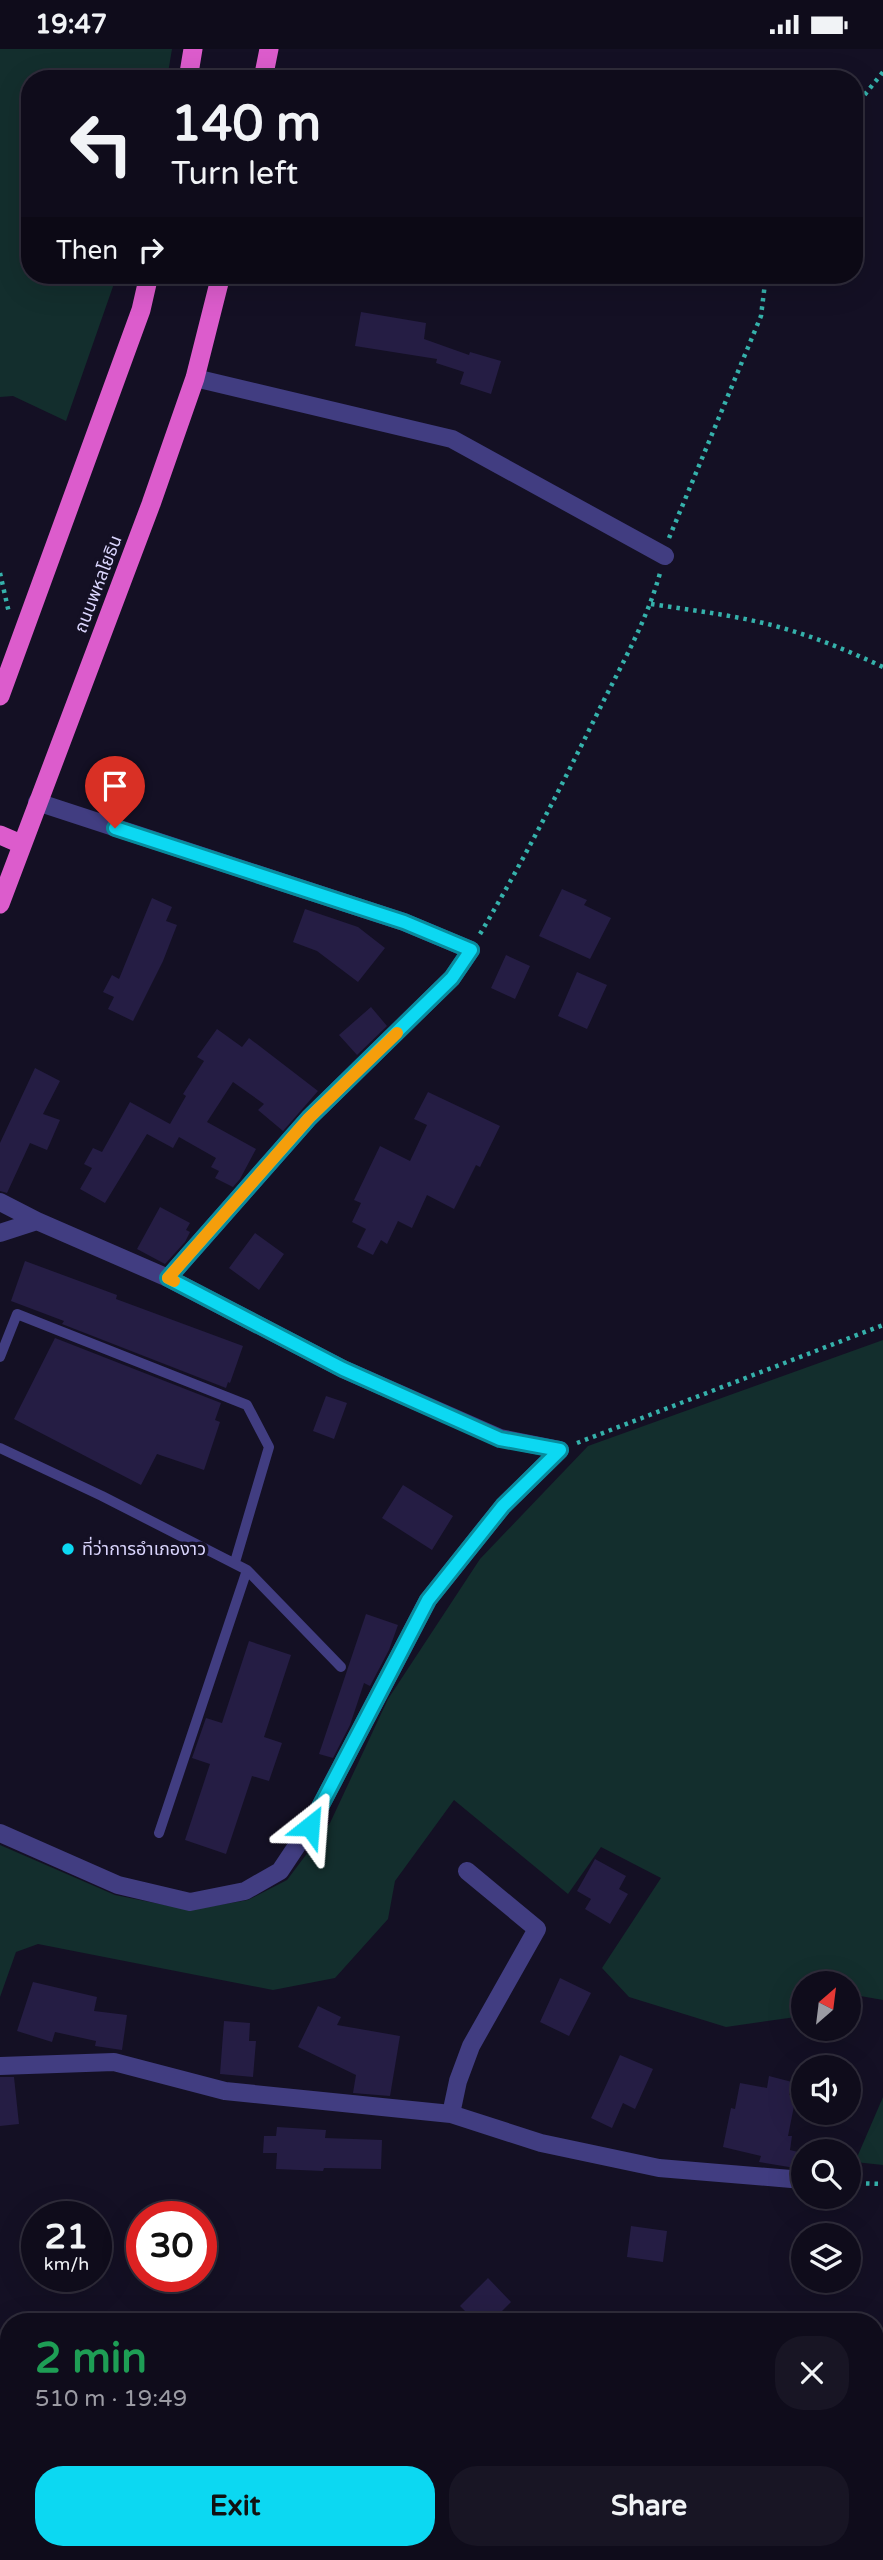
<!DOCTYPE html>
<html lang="en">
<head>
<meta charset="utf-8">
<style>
	body { margin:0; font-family:"Varela Round","Noto Sans Thai",sans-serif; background:#181524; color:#f1f3f6; height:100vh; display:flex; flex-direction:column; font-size:26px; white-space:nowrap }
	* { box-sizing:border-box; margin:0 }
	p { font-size:23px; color:#9b9ba3 }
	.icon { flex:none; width:38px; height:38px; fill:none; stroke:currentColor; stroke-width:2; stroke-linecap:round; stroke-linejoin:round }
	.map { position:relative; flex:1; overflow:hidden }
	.sheet { position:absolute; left:0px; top:2264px; width:884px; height:247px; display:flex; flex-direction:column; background:#0f0c1b; border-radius:28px 28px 0 0; box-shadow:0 7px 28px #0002,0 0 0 2px #2f2c3a }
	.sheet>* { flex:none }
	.guide { position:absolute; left:21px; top:21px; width:842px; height:214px; border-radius:28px; box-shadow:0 7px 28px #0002,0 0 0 2px #2f2c3a; background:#0f0c1b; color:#f1f3f6; overflow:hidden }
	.needle { width:46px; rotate:28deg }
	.fabs { position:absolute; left:791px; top:1922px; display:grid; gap:14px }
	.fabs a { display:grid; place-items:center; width:70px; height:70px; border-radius:50%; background:#0f0c1b; box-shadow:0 7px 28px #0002,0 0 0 2px #2f2c3a; font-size:35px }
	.speed { position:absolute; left:21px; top:2152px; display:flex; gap:14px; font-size:35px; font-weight:700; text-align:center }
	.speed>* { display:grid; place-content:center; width:91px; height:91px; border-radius:50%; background:#0f0c1b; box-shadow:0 7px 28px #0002,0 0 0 2px #2f2c3a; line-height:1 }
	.speed small { font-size:18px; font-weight:400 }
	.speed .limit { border:10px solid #d22; background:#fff; color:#111 }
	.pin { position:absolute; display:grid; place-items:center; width:60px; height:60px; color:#fff; margin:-72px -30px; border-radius:50% 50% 50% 0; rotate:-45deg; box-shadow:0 0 7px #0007 }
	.pin .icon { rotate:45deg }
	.me { position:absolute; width:77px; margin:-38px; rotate:28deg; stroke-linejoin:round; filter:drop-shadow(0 0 5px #0008) }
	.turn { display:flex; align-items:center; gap:24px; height:147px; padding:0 35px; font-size:32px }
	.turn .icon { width:91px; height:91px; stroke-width:2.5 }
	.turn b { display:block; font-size:49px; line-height:60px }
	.then { display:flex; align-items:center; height:66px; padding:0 35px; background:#0003; gap:14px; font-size:26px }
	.round { display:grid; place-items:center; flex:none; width:74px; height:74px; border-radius:28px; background:#181524 }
	.overview { display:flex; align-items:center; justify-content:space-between; height:119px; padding:0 35px }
	h1 { font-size:42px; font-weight:700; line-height:52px; color:#1e9e55 }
	.action { display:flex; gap:14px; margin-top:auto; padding:14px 35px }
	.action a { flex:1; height:80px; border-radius:28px; background:#0cd8f2; color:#111; font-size:28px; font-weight:700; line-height:80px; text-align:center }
	.action a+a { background:#181524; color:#f1f3f6 }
	.status { display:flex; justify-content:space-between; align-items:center; height:49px; padding:0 35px; background:#0f0c1b; direction:ltr }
	.status svg { height:19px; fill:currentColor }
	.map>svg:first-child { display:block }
	.green { fill:#132e2d }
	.building { fill:#251d44 }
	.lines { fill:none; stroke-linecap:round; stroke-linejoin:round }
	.path { stroke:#35b1ab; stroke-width:4.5; stroke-dasharray:3.5 5; stroke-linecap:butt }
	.service { stroke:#413d81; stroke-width:10 }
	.minor { stroke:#413d81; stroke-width:18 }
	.trunk { stroke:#dc5ccc; stroke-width:19 }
	.route-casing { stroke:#088c9d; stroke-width:18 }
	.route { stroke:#0cd8f2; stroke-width:12 }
	.slow { stroke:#f59e0b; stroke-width:12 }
	.poi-dot { fill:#0cd8f2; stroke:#141024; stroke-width:2.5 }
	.labels { text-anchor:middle; stroke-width:7; stroke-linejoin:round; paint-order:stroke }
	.street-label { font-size:18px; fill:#dad5fd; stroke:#141024 }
	.poi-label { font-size:18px; fill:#dad5fd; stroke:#141024; text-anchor:start }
</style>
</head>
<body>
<div class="status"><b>19:47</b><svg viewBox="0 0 49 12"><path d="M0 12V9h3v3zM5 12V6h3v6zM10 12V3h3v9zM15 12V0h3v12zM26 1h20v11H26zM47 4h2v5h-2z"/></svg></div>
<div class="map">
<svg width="883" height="2511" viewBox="0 0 883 2511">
	<rect width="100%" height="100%" fill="#141024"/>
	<path class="green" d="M0 0H172L167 30H30V226H117L66 372 13 347 0 348Z
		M883 1291V1951L849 1945V1934H803V1967L726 1978 629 1948 602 1919 661 1829 601 1798 568 1845 454 1751 395 1832 388 1870 335 1929 273 1941 38 1895 16 1903 0 1948V1796L115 1846 190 1861 248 1851 287 1831 330 1774 388 1650 480 1510 588 1397Z
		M883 2048V2116L855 2113Z"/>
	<path class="building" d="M361 263 426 274 424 290 469 306 470 303 501 312 491 345 460 335 464 323 436 314 437 310 355 297Z
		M562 840 587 851 584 856 611 869 590 910 539 887Z
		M152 849 172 858 166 872 177 876 163 912 133 972 108 960 114 948 103 943 112 926 119 930Z
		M305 860 358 878 385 899 358 933 317 902 293 893Z
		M506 906 530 917 515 950 491 939Z
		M577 923 607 936 587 980 558 967Z
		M371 958 387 977 357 1006 339 986Z
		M217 980 242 998 249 989 318 1042 283 1082 258 1061 264 1055 233 1033 207 1073 256 1100 240 1130 233 1138 215 1129 219 1122 211 1118 216 1109 179 1088 173 1099 147 1085 105 1154 80 1140 92 1119 84 1115 93 1099 102 1103 130 1053 170 1075 186 1047 183 1045 204 1012 197 1008Z
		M35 1019 60 1032 43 1065 60 1071 47 1101 30 1094 7 1144 0 1142V1094Z
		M428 1043 500 1077 480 1118 476 1116 454 1160 427 1146 412 1179 398 1172 387 1195 381 1191 373 1206 357 1198 366 1180 352 1173 361 1154 354 1151 380 1097 410 1112 427 1076 414 1070Z
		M160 1158 190 1174 186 1181 190 1183 185 1193 165 1215 137 1200Z
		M255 1184 284 1205 259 1241 229 1219Z
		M25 1212 117 1246 116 1250 243 1297 230 1334 228 1333 226 1339 62 1275 64 1272 11 1252Z
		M55 1289 221 1354 215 1371 220 1373 204 1421 157 1405 141 1436 14 1370Z
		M326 1347 347 1354 334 1390 313 1382Z
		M403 1436 453 1467 432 1501 382 1469Z
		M366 1565 398 1576 389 1601 370 1637 364 1634 350 1676 333 1709 319 1705Z
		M249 1592 291 1606 264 1688 282 1694 269 1732 252 1727 226 1805 185 1791 210 1715 192 1709 206 1669 222 1674Z
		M595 1810 626 1827 619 1840 628 1845 610 1875 585 1860 591 1850 577 1842Z
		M560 1929 591 1944 569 1987 540 1973Z
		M33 1933 97 1948 94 1962 127 1966 122 2001 95 1997 96 1992 55 1983 52 1993 17 1982Z
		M318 1957 341 1968 337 1976 400 1987 390 2047 353 2044 356 2026 298 1998Z
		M224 1972 250 1974 249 1992H256L253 2028 220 2025Z
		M620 2006 653 2020 635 2060 623 2054 612 2079 591 2069Z
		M769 2027 792 2033 789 2046 796 2047 788 2087H792L790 2101 798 2103 795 2119 759 2113 761 2107 723 2098 731 2059 735 2060 740 2034 767 2039Z
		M0 2028H14L19 2075 0 2077Z
		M277 2078 326 2081 325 2089 382 2091 381 2120 324 2119 323 2122 276 2120 277 2104H263L264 2087H276Z
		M631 2177 667 2182 663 2213 627 2208Z
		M488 2229 511 2253 491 2273H476L460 2257Z"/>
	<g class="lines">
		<path class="path" d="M854 59 883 23
			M669 489 761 267 766 226
			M0 524 9 564
			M651 555C697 562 742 567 786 580 820 590 851 603 883 618
			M480 885C524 811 563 734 601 657 623 613 647 571 660 524
			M577 1394 883 1276
			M849 2134 883 2135"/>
		<path class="service" d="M0 1308 17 1265 247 1356 269 1398 235 1513
			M0 1399 102 1447 247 1521 341 1618
			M159 1784 247 1521"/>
		<path class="minor" d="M195 329 452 390 665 507
			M37 753 404 873 471 901 452 929 309 1069 168 1229
			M0 1153 37 1172 168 1229 343 1320 500 1389 560 1401
			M0 1184 37 1172
			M0 1784 118 1836 190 1853 245 1842 280 1822 310 1777 428 1551 503 1457 560 1401
			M0 2017 114 2013 225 2042 451 2065 541 2094 659 2119 803 2131
			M451 2065 458 2032 471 1997 537 1880 467 1822"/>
		<path class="trunk" d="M188 30 193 0
			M263 30 269 0
			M0 647 141 261 149 226
			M0 786 21 795
			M0 855 151 455 195 329 221 226"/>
	</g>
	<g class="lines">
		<defs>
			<path id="route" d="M115 779 404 873 471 901 452 929 309 1069 168 1229 343 1320 500 1390 560 1401 503 1457 428 1551 310 1777"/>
		</defs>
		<use href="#route" class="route-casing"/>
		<use href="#route" class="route"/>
		<path class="slow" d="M174 1232 168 1229 309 1069 397 984"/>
	</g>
	<circle class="poi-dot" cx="68" cy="1500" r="7"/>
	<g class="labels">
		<g class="street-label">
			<text transform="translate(98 535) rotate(-69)" y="6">ถนนพหลโยธิน</text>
		</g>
		<g class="poi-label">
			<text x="82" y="1506">ที่ว่าการอำเภองาว</text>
		</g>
	</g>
</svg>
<div class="fabs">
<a><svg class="needle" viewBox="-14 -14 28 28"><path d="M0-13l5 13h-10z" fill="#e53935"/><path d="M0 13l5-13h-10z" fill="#9b9ba3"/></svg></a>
<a><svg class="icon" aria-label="sound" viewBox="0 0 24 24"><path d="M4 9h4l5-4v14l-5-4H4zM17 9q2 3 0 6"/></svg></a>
<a><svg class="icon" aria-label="search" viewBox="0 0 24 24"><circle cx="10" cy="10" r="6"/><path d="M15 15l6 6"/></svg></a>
<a><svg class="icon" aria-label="layers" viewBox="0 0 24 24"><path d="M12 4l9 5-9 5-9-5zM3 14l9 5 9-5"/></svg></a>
</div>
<div class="speed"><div>21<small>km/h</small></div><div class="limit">30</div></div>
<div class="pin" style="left:115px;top:779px;background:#d93025"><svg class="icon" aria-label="arrive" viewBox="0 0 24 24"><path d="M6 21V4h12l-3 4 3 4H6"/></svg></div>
<svg class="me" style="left:310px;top:1777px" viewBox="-20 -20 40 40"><path d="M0-17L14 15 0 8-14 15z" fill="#0cd8f2" stroke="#fff" stroke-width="4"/></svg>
<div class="guide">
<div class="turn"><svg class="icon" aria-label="left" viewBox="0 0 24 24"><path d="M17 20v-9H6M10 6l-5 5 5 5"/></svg><div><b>140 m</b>Turn left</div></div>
<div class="then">Then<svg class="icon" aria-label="right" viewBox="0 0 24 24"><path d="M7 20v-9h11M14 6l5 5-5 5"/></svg></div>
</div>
<section class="sheet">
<div class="overview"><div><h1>2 min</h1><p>510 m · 19:49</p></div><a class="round"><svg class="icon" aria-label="close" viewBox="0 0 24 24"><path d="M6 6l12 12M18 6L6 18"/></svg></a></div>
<div class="action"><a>Exit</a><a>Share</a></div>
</section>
</div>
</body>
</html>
